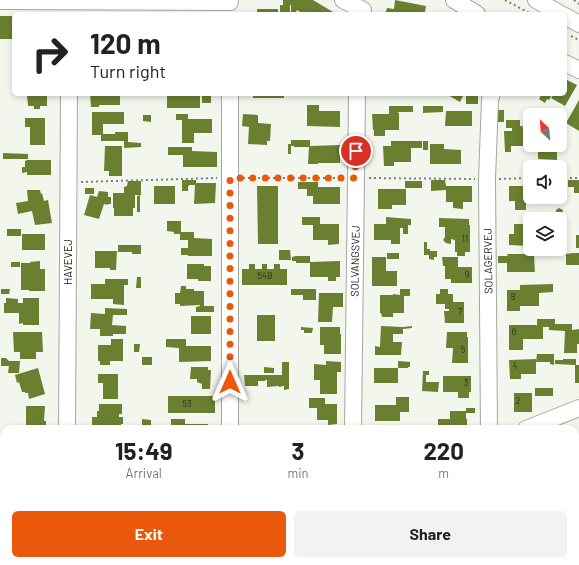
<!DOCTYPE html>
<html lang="en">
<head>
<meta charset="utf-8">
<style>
	body { margin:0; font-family:Barlow,sans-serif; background:#f2f2f2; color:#222; height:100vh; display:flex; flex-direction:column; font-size:15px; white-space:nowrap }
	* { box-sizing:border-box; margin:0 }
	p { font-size:13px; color:#767676 }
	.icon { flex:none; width:22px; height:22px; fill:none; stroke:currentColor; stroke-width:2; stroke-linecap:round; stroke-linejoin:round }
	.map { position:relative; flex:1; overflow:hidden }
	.details { position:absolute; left:0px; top:425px; width:579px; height:140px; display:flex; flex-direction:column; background:#fff; border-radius:12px 12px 0 0; box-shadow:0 2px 6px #0003 }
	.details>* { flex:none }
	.top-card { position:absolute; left:12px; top:12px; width:555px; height:84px; border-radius:6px; box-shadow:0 2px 6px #0003; background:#fff; color:#222; overflow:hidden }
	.needle { width:26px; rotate:334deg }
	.controls { position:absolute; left:523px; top:108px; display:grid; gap:8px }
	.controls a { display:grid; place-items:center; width:44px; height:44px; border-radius:6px; background:#fff; box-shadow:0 2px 6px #0003; font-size:20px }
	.pin { position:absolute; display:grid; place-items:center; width:34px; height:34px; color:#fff; margin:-17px; border:2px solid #fff; border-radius:50%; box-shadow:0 1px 4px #0007 }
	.me { position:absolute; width:44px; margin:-22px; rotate:0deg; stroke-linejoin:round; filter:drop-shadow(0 0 3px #0008) }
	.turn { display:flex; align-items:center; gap:14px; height:84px; padding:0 12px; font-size:18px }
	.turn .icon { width:52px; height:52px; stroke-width:2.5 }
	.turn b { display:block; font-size:28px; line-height:34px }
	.eta { display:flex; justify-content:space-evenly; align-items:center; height:68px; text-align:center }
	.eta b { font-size:24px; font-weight:700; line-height:28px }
	.cta { display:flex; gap:8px; margin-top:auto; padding:8px 12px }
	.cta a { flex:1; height:46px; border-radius:6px; background:#ea580c; color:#fff; font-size:16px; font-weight:700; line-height:46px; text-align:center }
	.cta a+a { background:#f2f2f2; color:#222 }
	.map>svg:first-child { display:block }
	.building { fill:#6a7f30 }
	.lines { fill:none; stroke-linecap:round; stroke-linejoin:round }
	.minor-casing { stroke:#a5a8a0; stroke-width:18 }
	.path { stroke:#7b7d77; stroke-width:2; stroke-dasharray:2 3; stroke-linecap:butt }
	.minor { stroke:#fff; stroke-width:16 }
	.route { stroke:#ea580c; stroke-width:7; stroke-dasharray:0 12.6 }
	.labels { text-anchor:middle; stroke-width:4; stroke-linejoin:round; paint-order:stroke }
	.number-label { font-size:9px; fill:#2c321c }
	.street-label { font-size:11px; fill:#171815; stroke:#fff }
</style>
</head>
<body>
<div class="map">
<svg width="579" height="565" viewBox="0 0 579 565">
	<rect width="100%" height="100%" fill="#f3f6ed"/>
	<path class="building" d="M283 0H313L333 12 332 14H302V13L297 10 295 14H291V5H290V14H282V12H280V5H283Z
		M395 0 426 6 425 12 430 14H385L387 8 394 9Z
		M257 9H278V14H257Z
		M0 16H14V39H0Z
		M565 79 577 85 565 106 551 98 554 94H565Z
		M32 94H47V106H40V109H34V106H28L27 95H32Z
		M90 94H120V105H99V107H91Z
		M167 94H200V108H167Z
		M253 94H284V98H253Z
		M446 94H464L460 102Z
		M466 94H478V104H466Z
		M538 94H552L549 100 547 99 545 103 539 99 541 95Z
		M202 96H211V103H202Z
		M579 100V131L566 123Z
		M307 105H319V111H340V127L307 126Z
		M389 106H413V112H398V113H399V130H385V136H374V130H373L372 114H389Z
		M423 106H443V112L423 113Z
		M497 110H504V122H497Z
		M446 111H472V126H445Z
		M92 112H124V124H103V134H115V132H128V142L141 143V147L124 148V141H101V135H92Z
		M176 114H188V119H212V133H194V143H182V120H176Z
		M243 114 258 115V123L271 124 270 141H267V145L248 144 249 127 242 126Z
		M143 115H151V122L143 121Z
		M25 118H45V145H30V127H25Z
		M506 120H520V126L528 127 529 146H511V152H505L504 131H512V128H506Z
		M291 140H310V146L340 145V163H318V164H308L309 147H294V146H291V154H288V144H291Z
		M391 141H422V148H411V162H394V166H384L383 146H391Z
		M423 141H428V150H423Z
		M430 144H444V149L461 150V164H430Z
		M535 145H560V152H557V160L538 159V152H535Z
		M105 146H122V176H109V171H104Z
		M168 147H192V151L217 152V167H183V155H168Z
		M3 153 28 154V159H3Z
		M27 160H51V175H27V172L22 173V167H25V161Z
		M182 180H196V183H216L215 203 194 204 195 185H189V186H188V191H182Z
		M431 180H445L446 186H472V202H463V209L453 208V202H446V190L431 191Z
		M568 180H579V193H574V187H568Z
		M128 181H141V195H135V208H133V216H114V208H113V193H124V187L127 186Z
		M405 181H422V188H405Z
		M298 182H318V187H340V204H313V196H307V189H298Z
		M154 186H175V204H154Z
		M257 186H278V244H258Z
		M509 186H530V197H536V201H526V210H515V201H509Z
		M85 188H94V194H85Z
		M378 189H406V205H392V209H378Z
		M27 190H40L41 194 42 193 44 201 48 200 52 223 35 225 32 211 18 214 16 203 28 201Z
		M99 191 108 192V197H111V204H108V205L104 204 99 219 84 215 90 195 97 197Z
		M140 195V212H137V196Z
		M559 208 563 210 562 214 559 216 556 214V210Z
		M530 215H555V219H530Z
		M302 217H320V224H339V244L328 245V240H313V225H302Z
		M386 217 411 219V225H408V234H403V228H400V244H391V240H374V224H386Z
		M439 218 469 219V225H470V252H465V256H457V252H455V240L451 239V244L446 243 443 240 445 237V227H439Z
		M167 221H181V232H194V238L212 239V256H188V255H181V248H188V240H180V234H174V232L167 231Z
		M514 224H530V246L509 245V234H514Z
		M7 229H21V236H7Z
		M22 234H45V250H22Z
		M576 235H579V248H576Z
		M424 242H427V249H430V251H437V257H434V260L429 259V255H424Z
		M118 245H141V254H132V252H118Z
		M524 249H551V253H549V255H534L535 272H507V263H498V256H508L507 254H524Z
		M279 250H290L291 260H279Z
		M95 251H117L116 270H110V268H95Z
		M387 253H399V259H387Z
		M573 253H579V265H566V254Z
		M296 256H310V262L340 261V277H336V281H328V277H310V263H296V261H292V257Z
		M372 257H386V271H397V286H372Z
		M442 257H458V267H472V283H451V279H445V266H443Z
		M40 261V269H45V291H29V290H21V263H30V262Z
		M11 262H20V267H11Z
		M187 264H204V266H211V281H198V279H187Z
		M249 264H255V269H262V264H267V269H274V264H280V269H287V285H242V269H249Z
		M137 277H141V288H136Z
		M105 279H128V285H124V305L113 304V299H91V284H105Z
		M553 284V292L539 293V306H520V311H507V290H520V285Z
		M181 286H186V289H194V291H204V306H214V312H196V307L200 306V305L180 306V304H175V293H180Z
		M1 289H10L9 294H1Z
		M291 289H316V300H303V295H291Z
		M400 289H410V296H404V313H393V317H382L381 313H380V295H393V294L400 295Z
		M440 289H448V294H453V302H464V323H445L444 311H449V309H445V304H436V294H440Z
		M319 293H343V307H333L332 322H318Z
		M6 298 18 299V303H23V298H39V325H23V323L19 324V313H4V303H6Z
		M105 308 127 309V315H113L112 325 126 326V334H113V336H100V329H90L91 313 105 314Z
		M257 315H275V341H257Z
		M191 316H211V334H191Z
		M537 319H555V324H572V330L579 329V344H577V353H564L565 331 549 330V327H543V339H523V350H509V325H536L537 326Z
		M381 326 403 327 412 326V328L403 329V334H393V342H402L401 355H375V346L380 347Z
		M301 327 313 328 312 333H304V330H301Z
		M320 327H340V334H341V354H324V345H320Z
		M13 332H42L43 352H36V359H20V352H14Z
		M447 332H467V337H468V363H452L453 348H446Z
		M111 339H123V361H110V365H100V361H98V345H111Z
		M166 339H186V346H211V361L179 362V348L166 347Z
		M134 344H140L139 352H134Z
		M537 354H554V365L550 364V362H536Z
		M142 357H152V365H142Z
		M1 358H6L9 361H20L19 373H8L9 366H1Z
		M536 359V374H521V379H510L509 360Z
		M563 359H576V365H579V383H575V365L555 364V360H563Z
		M326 361 341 362V372H337V394H320V380H314V364L326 365Z
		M398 361 410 362V367H408V368H398Z
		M282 362H289V389L284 390V386H281V387H279V386L267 387V380H265V381H258V386H245L244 375H282Z
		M191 367H208V370H211L210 389H202V384L197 382V379H190Z
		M264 367 274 368V373H264Z
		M38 368 45 394 29 399 28 393H25V392H22L19 382 17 383 15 375Z
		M374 368H398V383H374Z
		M423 371H429V375H426V382H439L438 392 422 391Z
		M98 374H118V399H103V383H98Z
		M443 376H471V392H469V398H458V392H443Z
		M535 388H553V396H535Z
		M514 393H532V412H514Z
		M168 396H215V413H168Z
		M396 397H409V412H400V421H375V405H396Z
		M309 398H325V404H337V424L328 425V420H317V408H309Z
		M99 404H122V414H119V417H123V424H121V429H92V417H97V411H99Z
		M26 406H45L44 421H46V426H44V429H26Z
		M466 408H475V413H466V419H467V429H438V419H450V411H466Z
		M142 419 151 420V427H148L147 429H142Z
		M171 419H185V424H208V429H171Z
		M575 455H576L579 461V470L576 471 577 474 575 475Z
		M575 550H577L578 555 579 554V565H574L573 561H575Z
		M32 561H47V565H32Z
		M118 561 126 562V565H98V562H118Z
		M256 561H262V563H263V561H280V565H248V563H256Z
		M302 561H317V565H302Z
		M392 561H404L405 565H394Z
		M407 561H433L434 565H409Z"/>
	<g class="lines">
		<defs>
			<path id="minor" d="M343 0 363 10
				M454 0 477 14
				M536 0 561 14
				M0 1 230 2
				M565 16 579 24
				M565 63 579 70
				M230 94V429
				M67 429 69 94
				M353 429 357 94
				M489 429 487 179 490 99 492 94
				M526 429 579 408
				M230 561V565
				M381 561V565
				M67 565V561"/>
		</defs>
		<use href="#minor" class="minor-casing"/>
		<path class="path" d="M505 0 531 14
			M574 0 579 4
			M571 36 579 40
			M243 178H343
			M369 178 475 179
			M560 178H579
			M499 179 530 178
			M81 182 217 178"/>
		<use href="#minor" class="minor"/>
	</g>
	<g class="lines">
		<path class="route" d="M230 382V178H355L356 151"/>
	</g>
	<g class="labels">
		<g class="number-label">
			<text x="465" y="242">11</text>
			<text x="467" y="278">9</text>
			<text x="265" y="279">54B</text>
			<text x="513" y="300">8</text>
			<text x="460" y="315">7</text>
			<text x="514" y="335">6</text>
			<text x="463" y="353">5</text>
			<text x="515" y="369">4</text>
			<text x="466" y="386">3</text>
			<text x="518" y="404">2</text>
			<text x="187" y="407">53</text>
		</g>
		<g class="street-label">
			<text transform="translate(355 261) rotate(-89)" y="4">SOLVANGSVEJ</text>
			<text transform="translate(488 261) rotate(-91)" y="4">SOLAGERVEJ</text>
			<text transform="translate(68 262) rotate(-90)" y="4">HAVEVEJ</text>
		</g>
	</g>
</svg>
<div class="controls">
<a><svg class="needle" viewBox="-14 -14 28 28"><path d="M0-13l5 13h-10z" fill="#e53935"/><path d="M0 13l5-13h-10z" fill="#767676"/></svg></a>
<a><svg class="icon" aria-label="sound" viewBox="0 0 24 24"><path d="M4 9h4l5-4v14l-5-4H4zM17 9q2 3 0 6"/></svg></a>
<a><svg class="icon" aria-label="layers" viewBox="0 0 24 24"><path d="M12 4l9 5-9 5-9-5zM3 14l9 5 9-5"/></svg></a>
</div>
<div class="pin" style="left:356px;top:151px;background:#d93025"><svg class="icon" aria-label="arrive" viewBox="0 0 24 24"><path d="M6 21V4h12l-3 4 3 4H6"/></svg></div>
<svg class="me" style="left:230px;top:382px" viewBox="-20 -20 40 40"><path d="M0-17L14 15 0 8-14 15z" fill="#ea580c" stroke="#fff" stroke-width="4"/></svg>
<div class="top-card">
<div class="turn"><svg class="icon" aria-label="right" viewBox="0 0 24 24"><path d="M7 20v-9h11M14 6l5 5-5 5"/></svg><div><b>120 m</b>Turn right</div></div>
</div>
<section class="details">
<div class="eta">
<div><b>15:49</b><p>Arrival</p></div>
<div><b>3</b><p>min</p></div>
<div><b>220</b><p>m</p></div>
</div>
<div class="cta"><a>Exit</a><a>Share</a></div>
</section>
</div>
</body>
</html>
